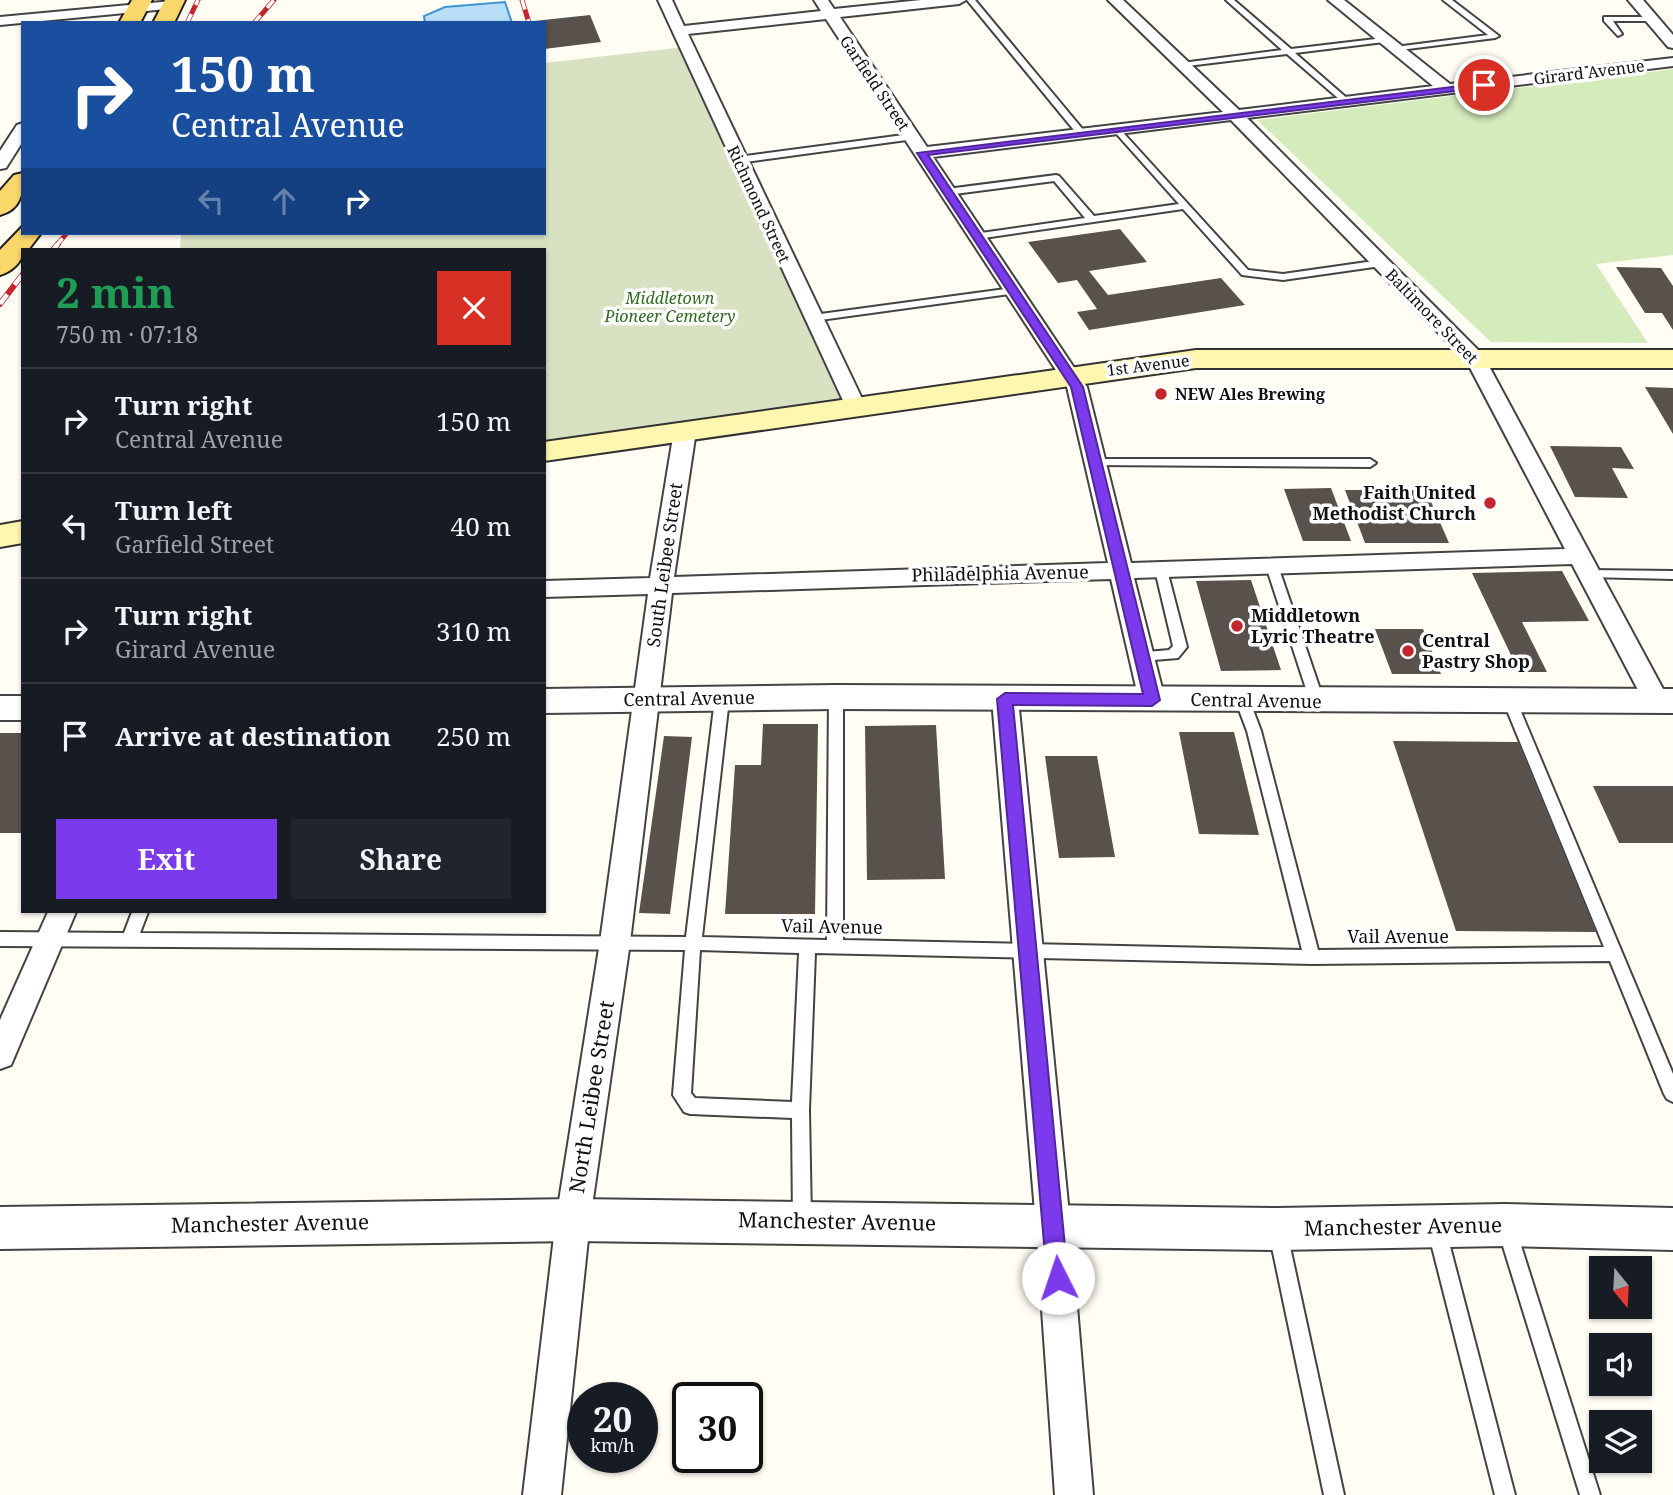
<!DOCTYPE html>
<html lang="en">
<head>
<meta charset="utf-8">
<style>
	body { margin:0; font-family:"Noto Serif",serif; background:#20242c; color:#f1f3f6; height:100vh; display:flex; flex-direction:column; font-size:26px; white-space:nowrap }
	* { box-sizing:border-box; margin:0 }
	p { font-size:23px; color:#9ea1a6 }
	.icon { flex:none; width:38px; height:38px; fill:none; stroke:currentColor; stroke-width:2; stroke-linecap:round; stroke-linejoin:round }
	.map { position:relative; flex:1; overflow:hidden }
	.side { position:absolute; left:21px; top:248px; width:525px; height:665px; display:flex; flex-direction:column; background:#171b24; border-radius:0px; box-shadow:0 2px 5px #0004 }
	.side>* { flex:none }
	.top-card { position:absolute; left:21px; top:21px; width:525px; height:214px; border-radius:0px; box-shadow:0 2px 5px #0004; background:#1a4fa0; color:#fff; overflow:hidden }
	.needle { width:46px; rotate:162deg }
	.fabs { position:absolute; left:1589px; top:1256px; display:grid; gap:14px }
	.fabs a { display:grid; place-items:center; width:63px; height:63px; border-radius:0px; background:#171b24; box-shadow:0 2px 5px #0004; font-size:35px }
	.speed { position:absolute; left:567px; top:1382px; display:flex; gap:14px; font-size:35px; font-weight:700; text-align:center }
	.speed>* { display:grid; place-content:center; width:91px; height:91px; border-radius:50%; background:#171b24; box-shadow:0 2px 5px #0004; line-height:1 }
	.speed small { font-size:18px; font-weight:400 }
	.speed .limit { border:4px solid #111; border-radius:10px; background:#fff; color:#111 }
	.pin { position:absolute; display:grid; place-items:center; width:60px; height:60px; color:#fff; margin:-30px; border:4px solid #fff; border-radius:50%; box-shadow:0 2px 7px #0007 }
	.me { position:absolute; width:77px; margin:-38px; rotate:356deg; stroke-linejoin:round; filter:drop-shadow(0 0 5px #0008) }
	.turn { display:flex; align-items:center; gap:24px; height:147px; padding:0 35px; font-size:32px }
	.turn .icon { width:91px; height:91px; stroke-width:2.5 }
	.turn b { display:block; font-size:49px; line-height:60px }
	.lanes { display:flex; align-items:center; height:66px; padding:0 35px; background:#0003; justify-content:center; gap:35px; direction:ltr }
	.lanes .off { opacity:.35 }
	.round { display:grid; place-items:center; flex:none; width:74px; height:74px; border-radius:0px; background:#20242c }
	.summary { display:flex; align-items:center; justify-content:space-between; height:119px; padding:0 35px }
	h1 { font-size:42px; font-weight:700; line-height:52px; color:#1e9e55 }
	.button { display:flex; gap:14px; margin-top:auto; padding:14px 35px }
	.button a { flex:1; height:80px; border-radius:0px; background:#7c3aed; color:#fff; font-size:28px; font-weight:700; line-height:80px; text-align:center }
	.button a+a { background:#20242c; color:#f1f3f6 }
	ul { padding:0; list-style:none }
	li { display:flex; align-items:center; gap:21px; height:105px; padding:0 35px; border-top:2px solid #363941 }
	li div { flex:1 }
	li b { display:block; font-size:26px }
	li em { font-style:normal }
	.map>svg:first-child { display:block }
	.green { fill:#d4ebbc }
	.cemetery { fill:#d8e2c3 }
	.water { fill:#b8dff7; stroke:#3e94cf; stroke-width:2 }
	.building { fill:#59514c }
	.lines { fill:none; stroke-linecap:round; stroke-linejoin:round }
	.service-casing { stroke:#434343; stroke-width:4 }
	.minor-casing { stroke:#434343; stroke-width:4 }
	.tertiary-casing { stroke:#434343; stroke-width:4 }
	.secondary-casing { stroke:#323232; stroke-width:4 }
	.primary-casing { stroke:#212121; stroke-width:4 }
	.service { fill:#fff; fill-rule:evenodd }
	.minor { fill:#fff; fill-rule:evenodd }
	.tertiary { fill:#fff; fill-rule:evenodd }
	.secondary { fill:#fff7af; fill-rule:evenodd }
	.primary { fill:#f9d76a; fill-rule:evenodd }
	.rail-far1-casing { stroke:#c3262c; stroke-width:5 }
	.rail-casing { stroke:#c3262c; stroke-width:6 }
	.rail-far1 { stroke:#fff; stroke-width:3.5; stroke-dasharray:10; stroke-linecap:butt }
	.rail { stroke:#fff; stroke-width:4.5; stroke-dasharray:12; stroke-linecap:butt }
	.route { fill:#7c3aed; stroke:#51269a; stroke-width:2 }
	.poi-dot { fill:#c3262c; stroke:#fff; stroke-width:2.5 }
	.labels { text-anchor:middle; stroke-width:7; stroke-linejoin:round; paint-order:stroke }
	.far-street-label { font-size:16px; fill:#101010; stroke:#fff }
	.far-park-label { font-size:16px; font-style:italic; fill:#2e6a1f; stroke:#fff }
	.far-poi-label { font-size:16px; font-weight:bold; fill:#101010; stroke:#fff; text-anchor:start }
	.poi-label { font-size:18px; font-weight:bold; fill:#101010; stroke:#fff; text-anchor:start }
	.street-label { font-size:18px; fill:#101010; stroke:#fff }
	.near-street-label { font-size:21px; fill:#101010; stroke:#fff }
</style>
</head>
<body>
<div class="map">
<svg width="1673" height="1495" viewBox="0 0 1673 1495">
	<rect width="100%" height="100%" fill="#fffdf4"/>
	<path class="green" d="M1673 69V255L1596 264 1648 343 1491 342 1257 120Z"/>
	<path class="cemetery" d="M685 47 856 407 544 452V250H180L181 233H544V63Z"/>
	<path class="water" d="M505 2 512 23H425L424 16 445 7Z"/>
	<path class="building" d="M590 15 601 42 544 49V23L534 21Z
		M1120 229 1147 262 1089 271 1108 295 1221 278 1245 305 1089 330 1077 312 1097 309 1077 280 1058 283 1028 242Z
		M1616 267 1661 268 1673 286V330L1662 313H1645Z
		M1645 387 1673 388V434Z
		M1550 446 1621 447 1634 469 1612 468 1628 498 1575 497Z
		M1331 488 1351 541H1303L1284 489Z
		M1345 490H1426L1449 543H1365Z
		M1562 571 1589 621 1522 622 1547 672H1519L1472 573Z
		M1251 580 1281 670 1221 671 1196 581Z
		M1375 629H1423L1441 674H1392Z
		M763 724H818L815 914H725L735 765H761Z
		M936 725 945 879 867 880 865 726Z
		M1179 732H1234L1259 835 1199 834Z
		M0 733H23V833H0Z
		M664 736 692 737 670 914 639 913Z
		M1393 741 1518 742 1596 932 1456 931Z
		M1045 756H1097L1115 857 1059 858Z
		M1593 786H1673V843H1619Z"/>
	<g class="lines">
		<defs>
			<path id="service" d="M967 0H975L1084 131V135H1078Z
				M1226 0H1234L1291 49 1384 38 1388 40 1384 42 1295 53 1349 100V104L1346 105 1287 54 1179 67 1178 65 1182 63 1282 50Z
				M1443 0H1452L1499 36 1495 38 1392 51 1391 49 1395 47 1488 35Z
				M1604 17H1651L1655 19 1651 21H1613L1622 34 1618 36 1604 21Z
				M1117 126 1248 270 1283 274 1381 260 1386 263 1381 266 1283 280 1242 275 1183 209 977 239 974 238V234L1085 218 1054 181 947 195 942 192 947 189 1056 175 1059 176 1094 216 1179 204 1114 131 1113 129Z
				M911 134 914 135V139L738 163 734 160 738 157Z
				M1013 288 1017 289V293L813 321 808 318 813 315Z
				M1096 459H1370L1376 463 1370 467 1092 465 1090 463Z
				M1272 562 1278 566 1324 701 1322 704H1312L1310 701 1266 566Z
				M1161 566 1167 570 1187 647 1178 658 1141 661 1136 659 1134 656 1136 653 1169 650 1173 646 1155 570Z
				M1590 570 1673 571V579L1586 577 1584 574Z
				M836 692 843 697V940L1302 950 1247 731 1235 699 1242 694 1249 699 1261 731 1318 950 1604 947 1504 703 1511 698 1516 700 1673 1074V1102L1667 1099 1664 1094 1610 961 1312 964 815 953 809 1110 811 1220 808 1226 802 1229 796 1226 793 1220 792 1118 690 1114 684 1112 673 1095 685 950 0 946V932L124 933 132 912H148L140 933 686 937 715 699 722 694 729 699 702 937 827 940 829 697ZM700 950 799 953 792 1102 695 1098 691 1093Z
				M1507 1221 1513 1224 1516 1230 1600 1495H1580L1498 1230 1501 1224Z
				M1437 1222 1443 1225 1446 1231 1515 1495H1495L1428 1231 1431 1225Z
				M1278 1224 1284 1227 1287 1233 1344 1495H1324L1269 1233 1272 1227Z"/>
			<path id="minor" d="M658 0H672L684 26 821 11 814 0H828L834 9 921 0H966L959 4 840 17 927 147 1223 112 1108 0H1123L1239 110 1433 86 1328 0H1344L1450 84 1673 58V66L1247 118 1483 355 1670 702 1666 709 1657 711 1648 709 1572 564 1134 578 1165 700 1161 706 1152 709 1143 706 1139 700 1111 579 672 593 630 942 590 1220 561 1495H523L556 1220 600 942 648 594 544 597V581L650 578 674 431 685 425 696 431 674 577 1108 563 1067 387 826 19 688 34 866 407 856 413 846 407ZM1231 120 1467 362 1565 549 1131 563 1087 387 933 157Z
				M1628 0H1643L1673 35V48L1668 47Z
				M172 1 179 5 177 8 0 25V17Z
				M23 123V141L6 168 0 169V151L17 125Z
				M1005 690 1014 693 1018 699 1070 1224 1093 1495H1055L1036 1224 992 699 996 693Z
				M48 912H76L11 1065 0 1069V1020Z"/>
			<path id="tertiary" d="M836 685 1673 689V713L836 709 544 713V689Z
				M0 696H23V720H0Z
				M573 1199 1277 1208 1505 1204 1673 1208V1250L1505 1246 1277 1250 573 1241 0 1249V1207Z"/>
			<path id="secondary" d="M1196 350H1673V368H1196L544 461V442Z
				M23 521V543L0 547V525Z"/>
			<path id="primary" d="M132 0H152L140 23H119Z
				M165 0H185L174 23H153Z
				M23 173C23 192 22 209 0 215V191L14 175Z
				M23 226V233H41L28 250H23C23 262 11 272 0 275V250Z"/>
		</defs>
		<use href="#service" class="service-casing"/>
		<use href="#minor" class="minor-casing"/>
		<use href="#tertiary" class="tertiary-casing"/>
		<use href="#secondary" class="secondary-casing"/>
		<use href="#primary" class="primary-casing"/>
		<use href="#service" class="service"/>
		<use href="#minor" class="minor"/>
		<use href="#tertiary" class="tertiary"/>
		<use href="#secondary" class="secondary"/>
		<use href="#primary" class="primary"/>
		<defs>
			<path id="rail-far1" d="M522 0 529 23
				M187 23 198 0
				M254 23 274 0
				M56 246 67 233"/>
			<path id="rail" d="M53 250 58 244
				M0 304 23 274"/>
		</defs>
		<use href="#rail-far1" class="rail-far1-casing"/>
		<use href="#rail" class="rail-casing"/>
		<use href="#rail-far1" class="rail-far1"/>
		<use href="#rail" class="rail"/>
	</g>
	<path class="route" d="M1484 83 1488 87 928 155 1083 387 1160 700 1152 706 1013 705 1068 1278 1065 1286 1058 1289 1050 1286 1047 1278 997 699 1005 693 1143 694 1071 387 917 153Z"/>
	<g class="poi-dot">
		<circle cx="1161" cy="394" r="7"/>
		<circle cx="1490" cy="503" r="7"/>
		<circle cx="1237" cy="626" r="7"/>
		<circle cx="1408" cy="651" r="7"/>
	</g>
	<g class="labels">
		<g class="far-street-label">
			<text transform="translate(1589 72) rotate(-7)" y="6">Girard Avenue</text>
			<text transform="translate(875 83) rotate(56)" y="6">Garfield Street</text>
			<text transform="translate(759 204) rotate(65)" y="6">Richmond Street</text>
			<text transform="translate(1432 316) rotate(46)" y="6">Baltimore Street</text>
			<text transform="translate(1148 365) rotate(-7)" y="6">1st Avenue</text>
		</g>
		<g class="far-park-label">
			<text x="670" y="304">Middletown<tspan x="670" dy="18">Pioneer Cemetery</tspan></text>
		</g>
		<g class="far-poi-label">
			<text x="1175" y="400">NEW Ales Brewing</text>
		</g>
		<g class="poi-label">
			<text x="1476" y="499" text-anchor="end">Faith United<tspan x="1476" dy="21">Methodist Church</tspan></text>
			<text x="1251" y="622">Middletown<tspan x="1251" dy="21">Lyric Theatre</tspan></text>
			<text x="1422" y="647">Central<tspan x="1422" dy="21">Pastry Shop</tspan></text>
		</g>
		<g class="street-label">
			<text transform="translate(665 565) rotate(-82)" y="6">South Leibee Street</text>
			<text transform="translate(1000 574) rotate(-1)" y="6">Philadelphia Avenue</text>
			<text transform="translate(689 699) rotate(-1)" y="6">Central Avenue</text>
			<text transform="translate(1256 701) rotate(1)" y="6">Central Avenue</text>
			<text transform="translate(832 927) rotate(1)" y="6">Vail Avenue</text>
			<text x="1398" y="943">Vail Avenue</text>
		</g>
		<g class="near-street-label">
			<text transform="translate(592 1097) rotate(-81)" y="7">North Leibee Street</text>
			<text transform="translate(837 1222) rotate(1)" y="7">Manchester Avenue</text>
			<text transform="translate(270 1224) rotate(-1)" y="7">Manchester Avenue</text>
			<text transform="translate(1403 1227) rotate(-1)" y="7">Manchester Avenue</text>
		</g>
	</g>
</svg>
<div class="fabs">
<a><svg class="needle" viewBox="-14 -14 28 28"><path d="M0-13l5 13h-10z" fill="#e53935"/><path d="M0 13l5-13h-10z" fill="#9ea1a6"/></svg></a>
<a><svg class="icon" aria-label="sound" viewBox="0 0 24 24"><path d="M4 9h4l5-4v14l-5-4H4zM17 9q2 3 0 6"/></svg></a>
<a><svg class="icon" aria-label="layers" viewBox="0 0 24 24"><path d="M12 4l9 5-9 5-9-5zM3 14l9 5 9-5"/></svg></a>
</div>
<div class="speed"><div>20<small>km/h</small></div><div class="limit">30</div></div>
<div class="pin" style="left:1484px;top:85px;background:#d93025"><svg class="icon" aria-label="arrive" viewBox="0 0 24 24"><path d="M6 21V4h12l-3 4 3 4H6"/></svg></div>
<svg class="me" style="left:1058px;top:1278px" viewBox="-20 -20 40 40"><circle r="19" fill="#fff"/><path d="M0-13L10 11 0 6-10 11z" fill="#7c3aed"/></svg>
<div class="top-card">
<div class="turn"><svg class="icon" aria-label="right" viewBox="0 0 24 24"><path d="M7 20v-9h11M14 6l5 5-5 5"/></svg><div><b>150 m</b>Central Avenue</div></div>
<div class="lanes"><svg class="icon off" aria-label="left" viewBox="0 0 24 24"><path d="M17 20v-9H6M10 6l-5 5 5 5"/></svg><svg class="icon off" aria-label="ahead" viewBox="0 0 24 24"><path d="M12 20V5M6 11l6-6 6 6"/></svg><svg class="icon" aria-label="right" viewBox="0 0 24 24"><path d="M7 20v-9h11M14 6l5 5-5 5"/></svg></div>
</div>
<section class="side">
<div class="summary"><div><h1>2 min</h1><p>750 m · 07:18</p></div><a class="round" style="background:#d93025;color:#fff"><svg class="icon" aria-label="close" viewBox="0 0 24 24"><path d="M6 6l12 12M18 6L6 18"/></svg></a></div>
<ul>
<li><svg class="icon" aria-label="right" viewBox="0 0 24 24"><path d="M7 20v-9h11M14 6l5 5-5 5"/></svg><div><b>Turn right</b><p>Central Avenue</p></div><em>150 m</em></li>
<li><svg class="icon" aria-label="left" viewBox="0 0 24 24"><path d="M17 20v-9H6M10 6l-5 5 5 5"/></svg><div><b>Turn left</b><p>Garfield Street</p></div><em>40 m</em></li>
<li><svg class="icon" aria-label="right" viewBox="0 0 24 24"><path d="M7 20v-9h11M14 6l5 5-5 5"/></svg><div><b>Turn right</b><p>Girard Avenue</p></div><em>310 m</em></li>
<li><svg class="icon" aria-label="arrive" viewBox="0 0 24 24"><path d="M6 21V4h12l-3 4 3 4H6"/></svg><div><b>Arrive at destination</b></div><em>250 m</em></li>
</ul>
<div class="button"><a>Exit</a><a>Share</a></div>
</section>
</div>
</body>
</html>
